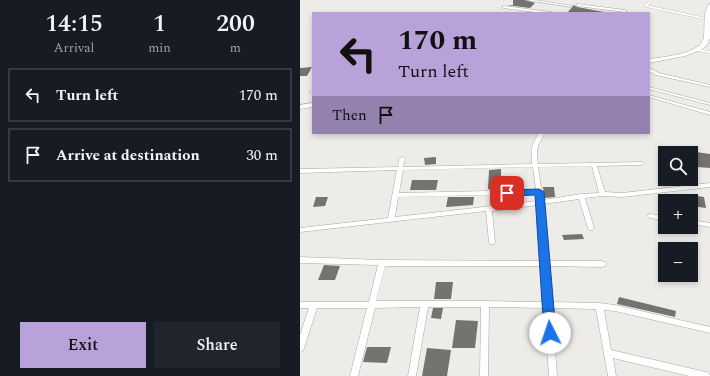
<!DOCTYPE html>
<html lang="en">
<head>
<meta charset="utf-8">
<style>
	body { margin:0; font-family:Spectral,serif; background:#20242c; color:#f1f3f6; height:100vh; display:flex; flex-direction:column; font-size:15px; white-space:nowrap }
	* { box-sizing:border-box; margin:0 }
	p { font-size:13px; color:#9ea1a6 }
	.icon { flex:none; width:22px; height:22px; fill:none; stroke:currentColor; stroke-width:2; stroke-linecap:round; stroke-linejoin:round }
	.map { position:relative; flex:1; overflow:hidden }
	.details { display:flex; flex-direction:column; background:#171b24; width:300px }
	.details>* { flex:none }
	.hud { position:absolute; left:12px; top:12px; width:338px; height:122px; border-radius:0px; box-shadow:0 2px 6px #0003; background:#b9a2da; color:#111; overflow:hidden }
	.tools { position:absolute; left:358px; top:146px; display:grid; gap:8px }
	.tools a { display:grid; place-items:center; width:40px; height:40px; border-radius:0px; background:#171b24; box-shadow:0 2px 6px #0003; font-size:20px }
	.pin { position:absolute; display:grid; place-items:center; width:34px; height:34px; color:#fff; margin:-17px; border-radius:8px; box-shadow:0 2px 6px #0006 }
	.me { position:absolute; width:44px; margin:-22px; rotate:356deg; stroke-linejoin:round; filter:drop-shadow(0 0 3px #0008) }
	.turn { display:flex; align-items:center; gap:14px; height:84px; padding:0 20px; font-size:18px }
	.turn .icon { width:52px; height:52px; stroke-width:2.5 }
	.turn b { display:block; font-size:28px; line-height:34px }
	.then { display:flex; align-items:center; height:38px; padding:0 20px; background:#0003; gap:8px; font-size:15px }
	.eta { display:flex; justify-content:space-evenly; align-items:center; height:68px; text-align:center }
	.eta b { font-size:24px; font-weight:600; line-height:28px }
	.button { display:flex; gap:8px; margin-top:auto; padding:8px 20px }
	.button a { flex:1; height:46px; border-radius:0px; background:#b9a2da; color:#111; font-size:16px; font-weight:600; line-height:46px; text-align:center }
	.button a+a { background:#20242c; color:#f1f3f6 }
	ul { padding:0; list-style:none }
	li { display:flex; align-items:center; gap:12px; height:54px; margin:0 8px 6px; padding:0 12px; border:2px solid #363941; border-radius:0px }
	li div { flex:1 }
	li b { display:block; font-size:15px }
	li em { font-style:normal }
	main { display:flex; flex:1; min-height:0 }
	.map>svg:first-child { display:block }
	.building { fill:#747370 }
	.lines { fill:none; stroke-linecap:round; stroke-linejoin:round }
	.service-casing { stroke:#a9a7a4; stroke-width:2.5 }
	.minor-casing { stroke:#a9a7a4; stroke-width:1 }
	.secondary-casing { stroke:#a9a7a4; stroke-width:1 }
	.service { stroke:#fff; stroke-width:2 }
	.minor { fill:#fff; fill-rule:evenodd }
	.secondary { fill:#fff; fill-rule:evenodd }
	.route { fill:#1a73e8; stroke:#114b97 }
</style>
</head>
<body>
<main>
<section class="details">
<div class="eta">
<div><b>14:15</b><p>Arrival</p></div>
<div><b>1</b><p>min</p></div>
<div><b>200</b><p>m</p></div>
</div>
<ul>
<li><svg class="icon" aria-label="left" viewBox="0 0 24 24"><path d="M17 20v-9H6M10 6l-5 5 5 5"/></svg><div><b>Turn left</b></div><em>170 m</em></li>
<li><svg class="icon" aria-label="arrive" viewBox="0 0 24 24"><path d="M6 21V4h12l-3 4 3 4H6"/></svg><div><b>Arrive at destination</b></div><em>30 m</em></li>
</ul>
<div class="button"><a>Exit</a><a>Share</a></div>
</section>
<div class="map">
<svg width="410" height="376" viewBox="0 0 410 376">
	<rect width="100%" height="100%" fill="#edece8"/>
	<path class="building" d="M213 0H225L235 3 230 8 207 5H213Z
		M274 5 277 7 310 13H267Z
		M12 67 7 76H0V68Z
		M396 152 410 154V168L397 167Z
		M136 157V164L125 165 124 158Z
		M201 169V179H213V189H188L189 170Z
		M112 180H138L136 190H110Z
		M243 187H254L255 197 244 198Z
		M390 195 404 197 406 208 391 206Z
		M16 197H28L25 206 13 207Z
		M148 197H174L173 205 146 207Z
		M282 234 284 239 264 240 262 235Z
		M24 265 40 266 35 280H18Z
		M136 282H153L151 299H134Z
		M319 297 376 311 375 317 317 304Z
		M133 308H143L141 319 131 318Z
		M156 320 178 321 175 348H152Z
		M67 347H91L87 363 63 362Z
		M127 348 151 350 147 376H122Z"/>
	<g class="lines">
		<defs>
			<path id="service" d="M351 0 346 6 402 18
				M397 50 410 52"/>
			<path id="minor" d="M226 0H235L273 6 271 7Z
				M278 4 325 10 327 11 325 12 277 6V4Z
				M204 6 251 12 253 13H243L203 8 202 7Z
				M349 68 359 73 410 85V87L356 75 349 71Z
				M349 87 410 103V105L349 89Z
				M11 91H13V94L10 93Z
				M349 95 410 112V115L349 97Z
				M239 133H245C237 146 236 149 238 164L343 162 344 163 341 165 297 166 305 192 322 193 410 183V187L322 197 302 196 285 198 294 228 293 230H289L288 228 279 199 243 204 248 261H302L305 262 306 264 305 266 302 267 248 266 251 302 299 303 315 305 410 327V333L315 311 304 310 311 350 406 372 409 373 410 376H389L313 358 316 376H308L296 309 252 308 257 376H249L244 308 189 307 188 376H180L181 307H128L116 376H108L120 307 75 308 58 376H50L67 308H17L4 348 3 351 0 352V335L9 308H0V302H69L78 265 0 263V257L82 260 241 261 237 205 192 211 195 242 194 244H190L189 242 186 211 0 232V228L88 218 97 170 0 173V169L98 167 99 159 102 157 105 159 103 167 232 164C231 148 231 146 239 133ZM292 166 299 193 281 194 243 200 238 167ZM233 167 236 190 99 193 103 170ZM236 194 237 201 95 217 98 197ZM85 266H241L244 302 185 301H76Z
				M349 214H351L365 216V220L349 218 348 216Z
				M391 220 410 223V227L391 224Z"/>
			<path id="secondary" d="M410 4V38L407 45 401 50 385 56 349 63V59C363 57 403 54 404 36 405 25 403 16 408 5Z
				M13 103V107L0 109V105Z"/>
		</defs>
		<use href="#service" class="service-casing"/>
		<use href="#minor" class="minor-casing"/>
		<use href="#secondary" class="secondary-casing"/>
		<use href="#service" class="service"/>
		<use href="#minor" class="minor"/>
		<use href="#secondary" class="secondary"/>
	</g>
	<path class="route" d="M239 189 244 192 256 333 254 337 250 338 246 337 244 333 235 195 207 196 203 193 207 190Z"/>
</svg>
<div class="tools">
<a><svg class="icon" aria-label="search" viewBox="0 0 24 24"><circle cx="10" cy="10" r="6"/><path d="M15 15l6 6"/></svg></a>
<a>+</a>
<a>−</a>
</div>
<div class="pin" style="left:207px;top:193px;background:#d93025"><svg class="icon" aria-label="arrive" viewBox="0 0 24 24"><path d="M6 21V4h12l-3 4 3 4H6"/></svg></div>
<svg class="me" style="left:250px;top:333px" viewBox="-20 -20 40 40"><circle r="19" fill="#fff"/><path d="M0-13L10 11 0 6-10 11z" fill="#1a73e8"/></svg>
<div class="hud">
<div class="turn"><svg class="icon" aria-label="left" viewBox="0 0 24 24"><path d="M17 20v-9H6M10 6l-5 5 5 5"/></svg><div><b>170 m</b>Turn left</div></div>
<div class="then">Then<svg class="icon" aria-label="arrive" viewBox="0 0 24 24"><path d="M6 21V4h12l-3 4 3 4H6"/></svg></div>
</div>
</div>
</main>
</body>
</html>
